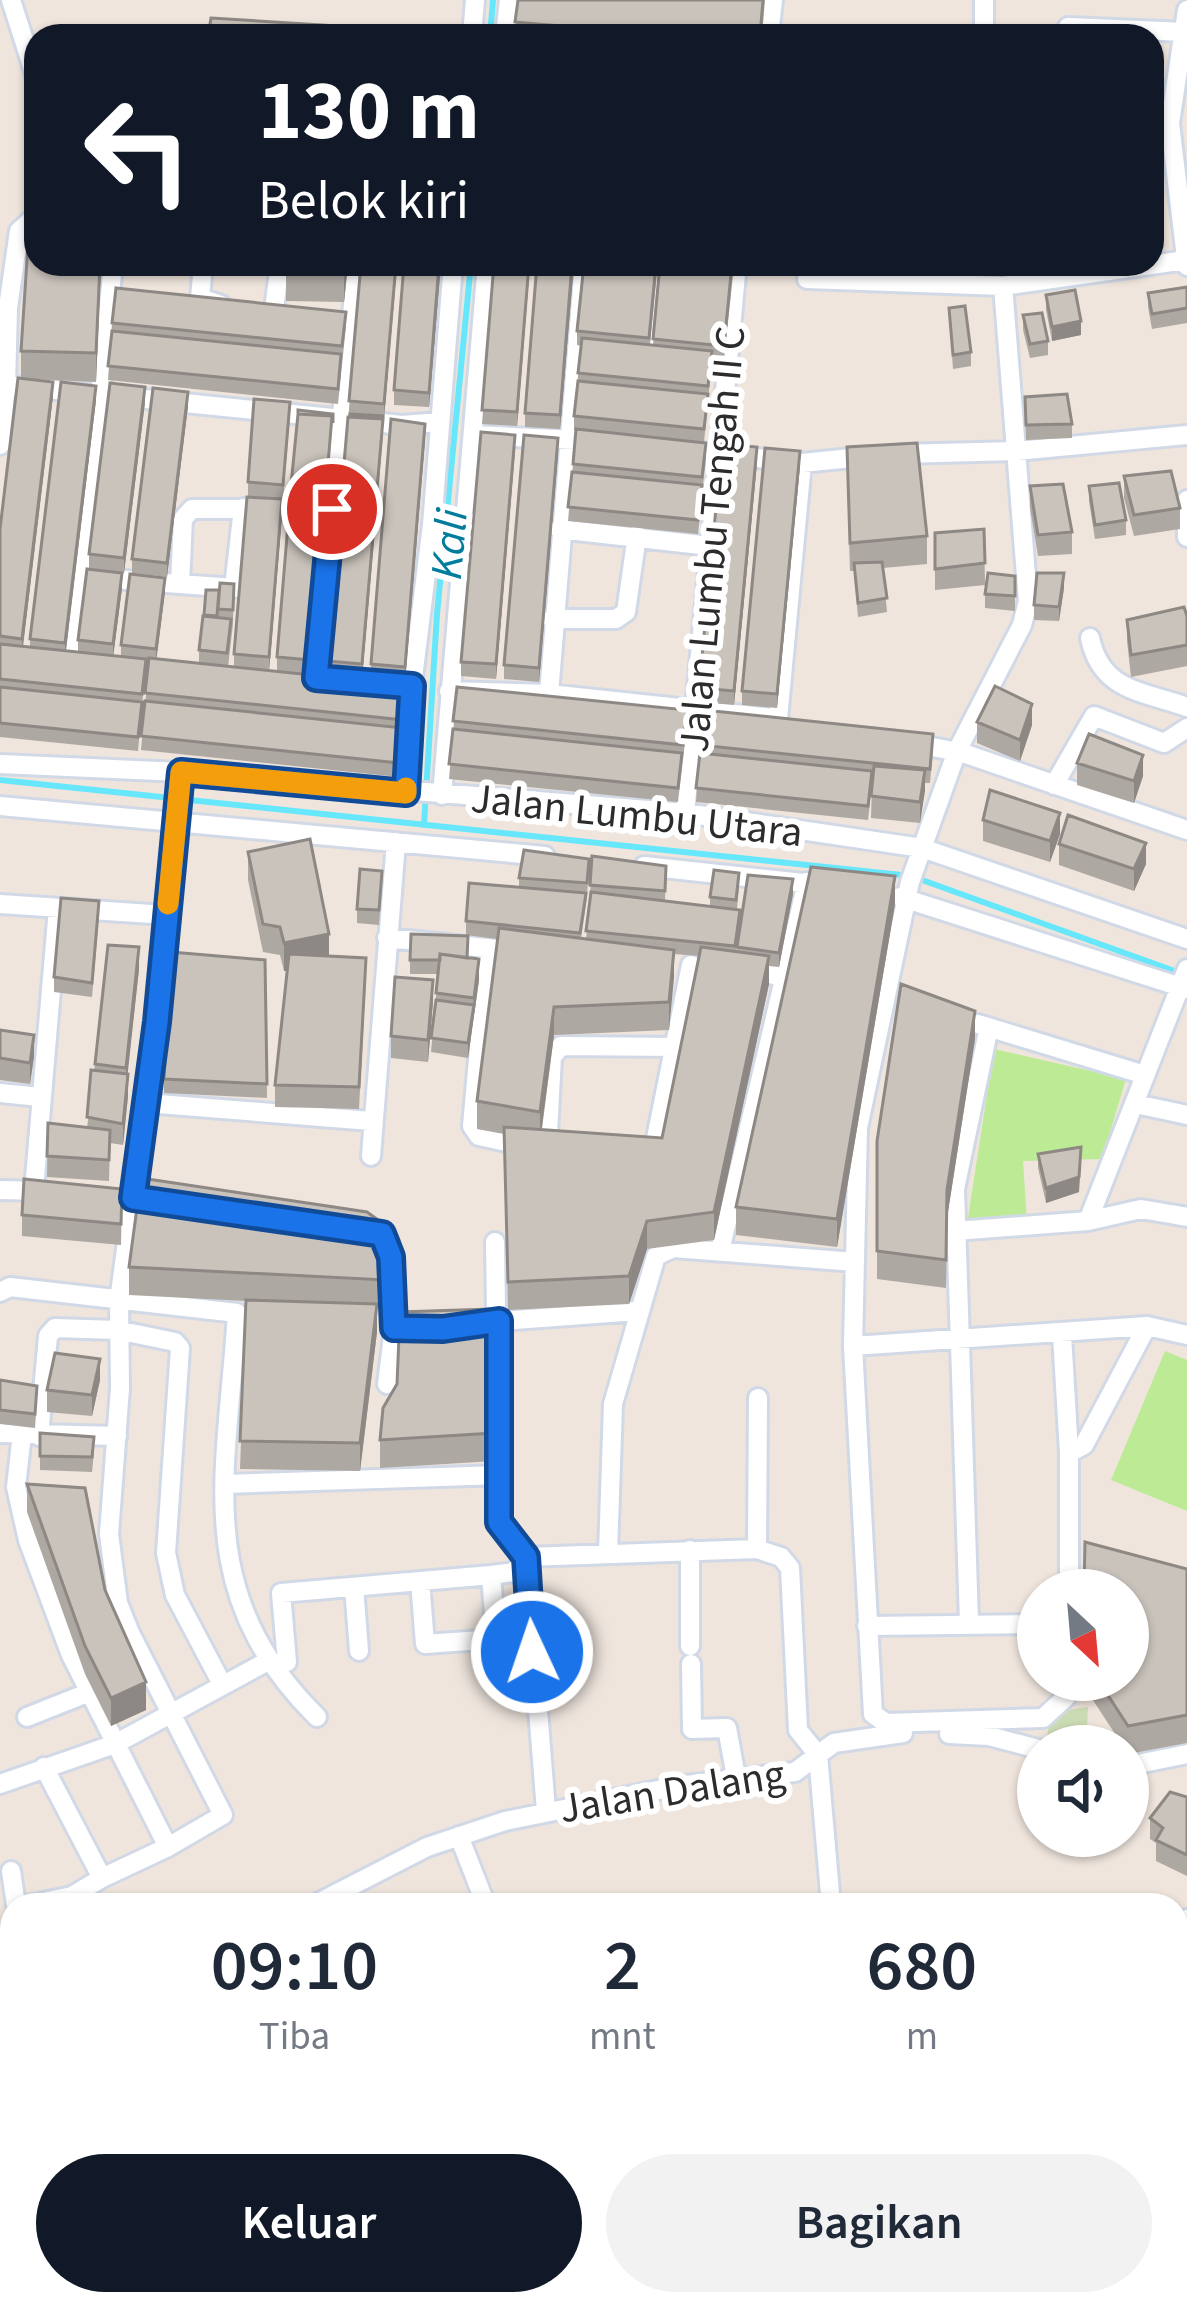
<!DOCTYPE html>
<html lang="id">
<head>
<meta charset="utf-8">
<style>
	body { margin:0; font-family:"Source Sans 3",sans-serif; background:#f2f2f3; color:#1f2937; height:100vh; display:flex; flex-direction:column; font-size:45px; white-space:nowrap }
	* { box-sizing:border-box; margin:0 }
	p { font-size:39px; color:#747a83 }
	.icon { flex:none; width:66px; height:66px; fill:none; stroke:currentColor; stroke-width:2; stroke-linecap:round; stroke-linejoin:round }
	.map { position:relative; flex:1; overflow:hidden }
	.side { position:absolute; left:0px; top:1893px; width:1188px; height:423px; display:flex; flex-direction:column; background:#fff; border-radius:36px 36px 0 0; box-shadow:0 3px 9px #0004 }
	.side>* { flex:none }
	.top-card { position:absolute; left:24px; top:24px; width:1140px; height:252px; border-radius:36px; box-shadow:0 3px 9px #0004; background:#111827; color:#fff; overflow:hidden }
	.needle { width:78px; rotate:154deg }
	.controls { position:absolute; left:1017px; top:1569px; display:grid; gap:24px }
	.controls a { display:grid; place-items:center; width:132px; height:132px; border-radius:50%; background:#fff; box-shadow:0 3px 9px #0004; font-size:60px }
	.pin { position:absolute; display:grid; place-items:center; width:102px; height:102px; color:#fff; margin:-51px; border:6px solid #fff; border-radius:50%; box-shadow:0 3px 12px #0007 }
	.me { position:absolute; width:132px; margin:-66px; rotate:357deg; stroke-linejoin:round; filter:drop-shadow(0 0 9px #0008) }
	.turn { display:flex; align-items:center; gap:42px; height:252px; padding:0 36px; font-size:54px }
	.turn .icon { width:156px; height:156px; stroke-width:2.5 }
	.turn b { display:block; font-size:84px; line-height:102px }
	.eta { display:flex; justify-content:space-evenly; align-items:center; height:204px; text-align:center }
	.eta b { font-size:72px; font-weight:600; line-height:84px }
	.cta { display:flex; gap:24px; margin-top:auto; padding:24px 36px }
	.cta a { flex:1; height:138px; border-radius:72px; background:#111827; color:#fff; font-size:48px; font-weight:600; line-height:138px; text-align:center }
	.cta a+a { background:#f2f2f3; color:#1f2937 }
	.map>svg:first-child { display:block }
	.green { fill:#bdeb95 }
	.cemetery { fill:#cbdbb3 }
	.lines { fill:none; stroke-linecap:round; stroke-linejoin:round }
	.stream { stroke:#67e7fb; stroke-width:6 }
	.minor-casing { stroke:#d2d9e6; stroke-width:24 }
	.minor { stroke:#fff; stroke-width:18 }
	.wall { fill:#aea8a2; fill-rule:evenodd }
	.shaded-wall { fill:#8d8884 }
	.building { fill:#cac3bc; stroke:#8d8884; stroke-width:3 }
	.route-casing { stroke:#114b97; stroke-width:30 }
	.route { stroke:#1a73e8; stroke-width:21 }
	.slow { stroke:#f59e0b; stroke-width:21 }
	.labels { text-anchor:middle; stroke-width:12; stroke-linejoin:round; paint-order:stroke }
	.street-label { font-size:42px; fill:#2c2c2c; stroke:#fff }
	.water-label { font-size:45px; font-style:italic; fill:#027c9c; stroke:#fff }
</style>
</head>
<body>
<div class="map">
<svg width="1187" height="2315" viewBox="0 0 1187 2315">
	<rect width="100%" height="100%" fill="#efe5dd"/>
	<path class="green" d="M994 1049 1126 1079 1102 1159 1023 1161 1027 1222 967 1224Z
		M1165 1351 1187 1360V1511L1111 1480Z"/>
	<path class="cemetery" d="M1088 1707 1086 1746H1046L1049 1721 1061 1711Z"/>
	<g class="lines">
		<path class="stream" d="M490 36 493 0
			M0 780 911 876 1180 973
			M424 825 437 614 471 264"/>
		<defs>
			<path id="minor" d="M11 0 36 78
				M984 0V36
				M1187 10 1170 123 1187 266
				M1068 27 1185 32
				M472 36 475 0
				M505 36 509 0
				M769 36 773 0
				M203 264 200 298 221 305
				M807 279 1003 286
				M274 309 280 264
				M637 355 650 353 659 264
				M6 385 8 308 19 231 36 216
				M474 435 597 441
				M0 445 6 385 402 425 440 422
				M684 450 802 463 871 456
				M899 454 1016 451 1187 435
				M1187 500V537
				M559 529 710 546
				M99 578 234 588 243 508
				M180 584 183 519 192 509H312
				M552 619H616L626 612 637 535
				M1090 638C1101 691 1142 691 1187 707
				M74 660 113 264
				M316 678 357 264
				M449 691 549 694 772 718
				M549 694 584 264
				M778 719 802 463
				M912 743 963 753 1187 830
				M0 764 181 772 685 813 922 848 1187 939
				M1054 785 1094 716 1164 743 1187 728
				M406 793 412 686 432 525 453 264
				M442 795 487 264
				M0 806 545 856
				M685 813 737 264
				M644 866 831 886
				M900 897 1187 989
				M0 904 167 915
				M387 938 496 949
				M488 948 472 1126 479 1136 525 1146
				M750 969 782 977
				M978 1024 1145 1075
				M0 1093 40 1097
				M146 1103 371 1121
				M1136 1104 1187 1115
				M547 1151 552 1057 561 1046 678 1047
				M371 1156 396 842
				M647 1157 654 1148 691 965
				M0 1190 43 1191
				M34 1190 58 908
				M1088 1221 1187 969
				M362 1230 382 1234 389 1242 394 1328 387 1384
				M955 1231 1088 1221 1141 1209 1187 1217
				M495 1242 499 1521 526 1557 546 1811
				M720 1251 807 882
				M0 1292 10 1287 237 1313C227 1474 190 1591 317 1717
				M487 1322 637 1311
				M1062 1335 1069 1453V1590
				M853 1346 1147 1326 1187 1335
				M0 1433 117 1436
				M22 1434 16 1487 28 1540 71 1655 168 1847 102 1878 44 1767
				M39 1436 48 1336 55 1328 117 1330 175 1342 180 1348 166 1553 175 1595 222 1684
				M1069 1453 1084 1445 1147 1326
				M226 1484 502 1475
				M757 1549 758 1398
				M608 1553 613 1404 656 1256 673 1248 855 1262
				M420 1581 425 1644 496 1639 491 1575
				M354 1587 359 1651
				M969 1622 955 1189 989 1027
				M867 1626 1038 1624
				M690 1646V1550
				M287 1662 281 1593 491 1575 514 1572 526 1557 757 1549 781 1557 790 1568 798 1730 818 1755 831 1905
				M691 1664 692 1729 727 1728 737 1782
				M1072 1680 1066 1697 1043 1718 886 1723 873 1714 853 1346 858 1128 910 882 957 751 1022 625 1028 601 1003 286 1186 260
				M27 1717 90 1692
				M949 1734 989 1736 1038 1749
				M1128 1766 1187 1754
				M0 1784 115 1744 266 1662
				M459 1836 486 1905
				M168 1847 223 1815 130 1633 118 1603 109 1534 120 1388 119 1301 157 1021 181 772
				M11 1871 16 1905
				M29 1905 72 1896 102 1878
				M314 1905 427 1847 505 1821 678 1786 795 1772 834 1743 903 1733
				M1176 1954 1187 1919
				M1176 2091 1187 2108
				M0 2283H12
				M77 2304 79 2315
				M865 2304 867 2315
				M1068 2304 1070 2315"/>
		</defs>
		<use href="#minor" class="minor-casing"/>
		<use href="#minor" class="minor"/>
	</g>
	<path class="wall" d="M518 0H765L762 36H515Z
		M101 264 96 382 29 379 53 396 23 647H30V639L96 400 66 651 78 652V640L122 588 113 656 121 657V645L165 592 156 659 199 664V650L219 590 234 584 233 624 228 667H234V654L282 514 269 671 407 699 399 777 141 750 149 662H146L138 751 0 737V529L21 378V351Z
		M348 264 344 302 286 301V273Z
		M361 264H397L362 678 327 675Z
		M441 264 429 407 394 405V390Z
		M494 264H530L517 426 482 424Z
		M574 264 560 429 525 427V413Z
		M658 264 650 345H653L660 264 733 275 724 360 712 359 704 442 706 457 698 534 568 521 576 430H574V416L581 346 577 345V331Z
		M1187 287V323L1152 329 1148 307V293Z
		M1046 295 1081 335 1052 341 1046 310Z
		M949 308 971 352V366L953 369Z
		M1023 315 1048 341V355L1030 358 1023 330Z
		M112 323 346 326 338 404 108 380Z
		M1025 397 1072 424V438L1026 440Z
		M145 402 124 573 89 569V554Z
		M188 406 167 577 132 573V559Z
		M333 414 326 502 291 500V485Z
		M290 416 283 499 248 496V482Z
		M425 439 405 681 371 678V664Z
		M515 449 496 679 461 676V662Z
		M558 452 539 682 504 679V665Z
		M757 462 734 705 699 702V688Z
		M800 465 777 708 742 705V691Z
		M847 475 927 536V564L883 568 887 612 858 617 854 571H850Z
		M1124 476 1180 508V529L1134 536 1124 498Z
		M1030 486 1072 532V554L1038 556 1030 508Z
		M1089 486 1126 520V535L1095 539 1089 501Z
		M325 517 311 674 277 672V657Z
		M984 529 985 585 935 590V533Z
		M1015 576V611L985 608V594Z
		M1064 588 1059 621 1034 620V605Z
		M1187 616V666L1131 677 1127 641V620Z
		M457 687 687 725 678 802 449 779Z
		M977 722 1032 725 1020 761 977 743Z
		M700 745 933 749 930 783H925L920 823 871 818 872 785 868 820 696 802Z
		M1077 763 1143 776 1134 803 1077 785Z
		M983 820 1060 834 1050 862 983 841Z
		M1059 844 1146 864 1134 891 1059 865Z
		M248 852 329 956 366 979 359 1109 275 1107V1085L287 971H284L280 955 263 952 248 880Z
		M592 856 666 866 665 901 710 906V897L739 887 737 909 740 924 736 951 737 947 793 894 779 967 769 966V984L714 1240 647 1249 629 1304 508 1310 504 1134 477 1129V1101L497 939 466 935V921L519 887V878L589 859 587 898 581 939H586L590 899ZM674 954 699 956 662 1138 542 1129 554 1035 669 1030Z
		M382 885 379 925 357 923V909Z
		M895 904 837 1247 736 1235V1207Z
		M99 915 92 997 54 992V977Z
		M468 958 479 980 468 1058 431 1052 438 974H410V960Z
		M265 960 267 1098 164 1093V1079Z
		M139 969 127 1074 128 1096 123 1145 110 1143 109 1181 47 1177 48 1123 87 1128 95 1064Z
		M433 1001 428 1062 391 1058V1036Z
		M0 1030 34 1056 30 1084 0 1080Z
		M975 1039 947 1218 946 1288 877 1279V1141Z
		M1038 1154 1079 1192 1046 1203 1038 1168Z
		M122 1189 121 1245 22 1236V1215Z
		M129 1267 385 1280V1308H377V1332L360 1471 240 1469 246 1301 129 1295Z
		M0 1380 37 1401 35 1428 0 1424Z
		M100 1380 92 1416 47 1412V1390Z
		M397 1384 494 1433V1461L380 1468V1440Z
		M40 1433 94 1452 92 1472 40 1470Z
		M27 1484 105 1590 146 1710 111 1726 85 1674 27 1512Z
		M1187 1569V1743L1128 1754V1746H1123L1083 1685V1680H1128Z
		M1187 1797V1876L1156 1861V1843L1150 1839V1818Z
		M12 2044V2267L0 2269V2046Z"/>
	<path class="shaded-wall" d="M100 264H101L96 382V353Z
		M345 264H348L344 302V274Z
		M396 264H397L384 418V404Z
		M439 264H441L429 407V393Z
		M529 264H530L517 426V412Z
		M572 264H574L560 429V415Z
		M1081 321V335L1052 341V327Z
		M53 382V396L22 653V639Z
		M96 386V400L65 657V643Z
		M145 387V402L124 573V558Z
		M188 392V406L167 577V563Z
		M383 419V433L362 678V664Z
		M425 424V439L405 681V667Z
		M515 435V449L496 679V664Z
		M558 438V452L539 682V668Z
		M757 447V462L734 705V691Z
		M800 451V465L777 708V694Z
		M282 499V514L269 671V657Z
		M325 503V517L311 674V660Z
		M122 573V588L113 658V644Z
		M1064 573V588L1059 621V607Z
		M165 578V592L156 663V649Z
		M1032 704V725L1020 761V740Z
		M1143 755V776L1134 803V781Z
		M925 770V791L920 823V802Z
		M1060 813V834L1050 862V841Z
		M1146 843V864L1134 891V869Z
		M895 876V904L837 1247V1219Z
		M793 879V894L779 967V953Z
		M329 934V962L284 971V943Z
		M139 947V969L126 1089V1068Z
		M674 950V978L669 1030V1002Z
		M769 956V984L714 1240V1212Z
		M479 959V980L468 1058V1043Z
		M433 980V1001L428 1062V1040Z
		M554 1007V1035L540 1140V1112Z
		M975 1011V1039L947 1218 946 1288 947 1190Z
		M34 1035V1056L30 1084V1063Z
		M128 1074V1096L123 1145V1124Z
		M1081 1162 1079 1192 1046 1203V1188Z
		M647 1221V1249L629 1304V1276Z
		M377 1304V1332L360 1471V1443Z
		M100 1359V1380L92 1416V1395Z
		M146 1682V1710L111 1726V1698Z"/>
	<path class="building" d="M518 0H763L760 36H674L515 22Z
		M211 18 368 28 367 36H208Z
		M31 199 36 200V264H100L96 353 21 351Z
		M287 264H345L344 274 286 273Z
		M361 264H396L384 404 349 401Z
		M404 264H439L429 393 394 390Z
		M494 264H529L517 412 482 410Z
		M537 264H572L560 415 525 413Z
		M584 264H656L649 338 577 331Z
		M660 264H732L724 346 653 339Z
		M1187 287V308L1152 314 1148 293Z
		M116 288 346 312 342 346 112 323Z
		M1075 290 1081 321 1052 327 1046 295Z
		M965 306 971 352 953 355 949 308Z
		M1042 313 1048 341 1030 344 1023 315Z
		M112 331 341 354 338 389 108 366Z
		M582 338 712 351 708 386 578 373Z
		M18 378 53 382 22 639 0 636V529Z
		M578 381 708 394 704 429 574 416Z
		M61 382 96 386 65 643 30 639Z
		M110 383 145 387 124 558 89 554Z
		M153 388 188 392 167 563 132 559Z
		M1067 394 1072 424 1026 425 1025 397Z
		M254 399 290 402 283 485 248 482Z
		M298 410 333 414V423L332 416 298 414Z
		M298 414 332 416 326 488 291 485Z
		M350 414 383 416V419L350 417Z
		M348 417 383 419 362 664 327 661Z
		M391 419 425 424 405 667 371 664Z
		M576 429 706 443 702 477 573 464Z
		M481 432 515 435 496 664 461 662Z
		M524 435 558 438 539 668 504 665Z
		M917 443 927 536 850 543 847 447Z
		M722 444 757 447 734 691 699 688Z
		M765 448 800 451 777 694 742 691Z
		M1171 471 1180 508 1134 515 1124 476Z
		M572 472 702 485 698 520 568 507Z
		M1119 483 1126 520 1095 525 1089 486Z
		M1063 484 1072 532 1038 535 1030 486Z
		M247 497 282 499 269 657 234 654Z
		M290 500 325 503 311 660 277 657Z
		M984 529 985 563 935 569V533Z
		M882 562 887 598 858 603 854 563Z
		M87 569 122 573 113 644 78 640Z
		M988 573 1015 576V596L985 594Z
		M1037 573H1064L1059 607 1034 605Z
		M130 574 165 578 156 649 121 645Z
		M220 583 234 584 233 610 218 609Z
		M206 590H219L217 616 204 615Z
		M1184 607 1187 616V645L1131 655 1127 620Z
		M203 616 231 619 227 653 199 650Z
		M0 644 146 659 142 694 0 679Z
		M149 658 407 685 404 720 145 693Z
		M995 686 1032 704 1020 740 977 722Z
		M0 687 142 702 138 737 0 723Z
		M457 687 687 710 683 745 453 721Z
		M145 701 403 728 399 763 141 736Z
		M704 710 933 734 930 769 700 745Z
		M453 729 682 753 678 788 449 764Z
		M1089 734 1143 755 1134 781 1077 763Z
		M700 753 872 771 868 806 696 788Z
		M874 766 925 770 920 802 871 796Z
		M990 790 1060 813 1050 841 983 820Z
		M1068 815 1146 843 1134 869 1059 844Z
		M310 839 329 934 284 943 280 927 263 924 248 852Z
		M524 850 589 859 587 883 519 878Z
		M592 856 666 866 665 891 590 885Z
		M811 867 895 876 837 1219 736 1207Z
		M360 869 382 871 379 910 357 909Z
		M714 870 739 873 736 900 710 897Z
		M748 875 793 879 779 953 737 947Z
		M469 883 586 893 580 933 466 921Z
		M591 892 740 910 735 946 586 931Z
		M61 898 99 901 92 983 54 977Z
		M499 928 674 950 669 1002 554 1007 540 1112 477 1101Z
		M411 934 468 936 467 958 440 954V960H410Z
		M108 945 139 947 126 1068 95 1064Z
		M701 947 769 956 714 1212 647 1221 629 1276 508 1282 504 1127 662 1138Z
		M171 952 265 960 267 1084 164 1079Z
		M289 954 366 958 359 1087 275 1085Z
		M440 954 479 959 474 998 436 993Z
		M395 977 433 980 428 1040 391 1036Z
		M901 984 975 1011 947 1190 946 1260 877 1251V1141Z
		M436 1000 474 1005 468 1043 431 1038Z
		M0 1030 34 1035 30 1063 0 1058Z
		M91 1070 128 1074 123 1124 87 1117Z
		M48 1123 110 1130 109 1160 47 1156Z
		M1081 1147 1079 1177 1046 1188 1038 1154Z
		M141 1178 367 1212 381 1222 385 1280 129 1267Z
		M24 1179 122 1189 121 1224 22 1215Z
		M246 1300 377 1304 360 1443 240 1441Z
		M489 1309 494 1433 380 1440 383 1408 397 1384 400 1312Z
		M55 1353 100 1359 92 1395 47 1390Z
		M0 1380 37 1386 35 1414 0 1410Z
		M40 1433 94 1437 92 1457 40 1456Z
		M27 1484 85 1488 105 1590 146 1682 111 1698 85 1646Z
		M1085 1542 1187 1569V1715L1128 1726 1098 1680H1128V1590H1084Z
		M1170 1792 1187 1797V1855L1156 1840 1163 1828 1150 1818Z
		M12 2044V2239L0 2241V2046Z"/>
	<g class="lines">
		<defs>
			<path id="route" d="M332 509 316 678 412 686 406 793 181 772 157 1022 133 1198 382 1234 391 1257 394 1328 443 1329 499 1321V1522L526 1557 532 1652"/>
		</defs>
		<use href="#route" class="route-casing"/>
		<use href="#route" class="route"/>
		<path class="slow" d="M168 904 181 772 406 793V788"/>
	</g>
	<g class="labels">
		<g class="street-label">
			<text transform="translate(711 539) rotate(-85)" y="15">Jalan Lumbu Tengah II C</text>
			<text transform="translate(637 814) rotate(6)" y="15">Jalan Lumbu Utara</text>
			<text transform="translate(672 1790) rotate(-9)" y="15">Jalan Dalang</text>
		</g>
		<g class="water-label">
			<text transform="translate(448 544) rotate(-85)" y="16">Kali</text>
		</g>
	</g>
</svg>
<div class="controls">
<a><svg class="needle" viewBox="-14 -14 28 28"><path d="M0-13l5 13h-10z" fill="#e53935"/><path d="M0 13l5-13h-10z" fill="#747a83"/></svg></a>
<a><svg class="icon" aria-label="sound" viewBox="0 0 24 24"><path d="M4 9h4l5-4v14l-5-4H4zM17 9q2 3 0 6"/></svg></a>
</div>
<div class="pin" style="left:332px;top:509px;background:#d93025"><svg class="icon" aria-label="arrive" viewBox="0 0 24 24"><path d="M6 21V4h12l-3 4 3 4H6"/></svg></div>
<svg class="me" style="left:532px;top:1652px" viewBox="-20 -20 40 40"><circle r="17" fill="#1a73e8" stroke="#fff" stroke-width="3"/><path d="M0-11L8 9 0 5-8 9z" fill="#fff"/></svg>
<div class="top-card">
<div class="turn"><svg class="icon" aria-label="left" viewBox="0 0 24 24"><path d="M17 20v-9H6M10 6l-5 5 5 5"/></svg><div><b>130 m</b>Belok kiri</div></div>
</div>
<section class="side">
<div class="eta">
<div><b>09:10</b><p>Tiba</p></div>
<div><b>2</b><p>mnt</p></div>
<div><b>680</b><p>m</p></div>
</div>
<div class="cta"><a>Keluar</a><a>Bagikan</a></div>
</section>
</div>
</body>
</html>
